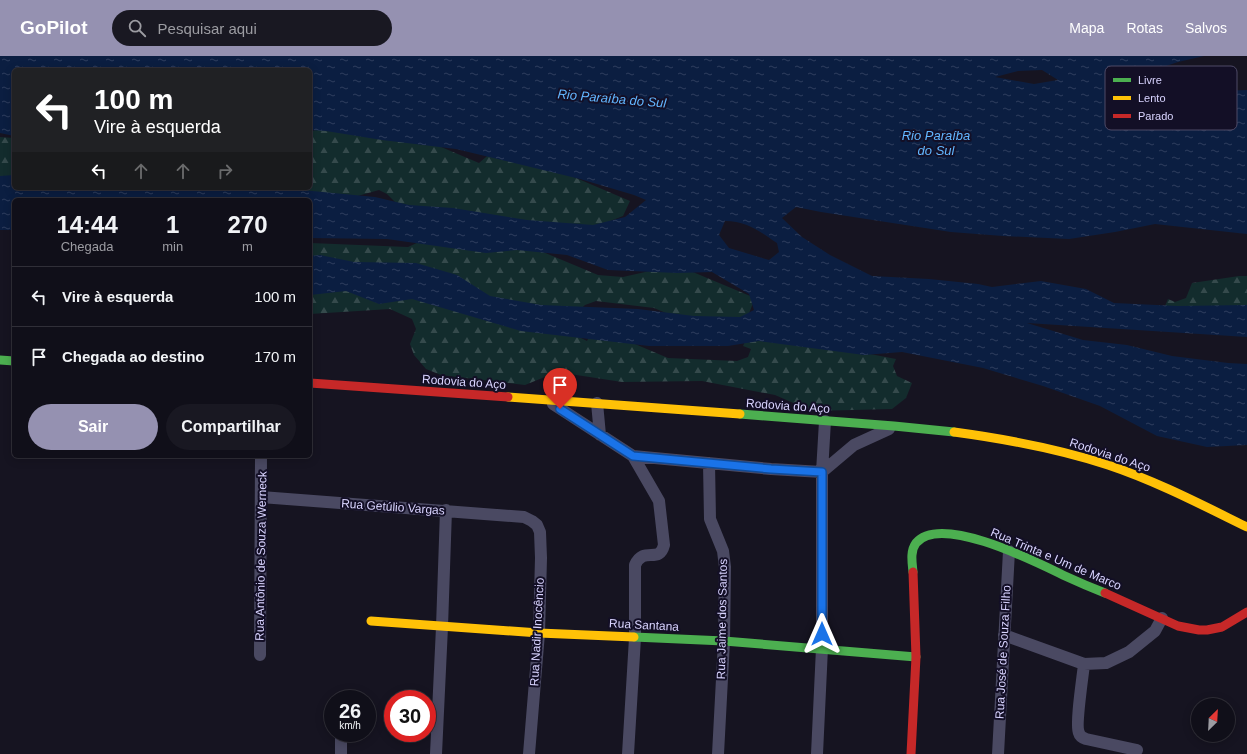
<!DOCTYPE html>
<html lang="pt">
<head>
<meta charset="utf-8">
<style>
	body { margin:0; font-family:Arial,sans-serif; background:#191822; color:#f1f3f6; height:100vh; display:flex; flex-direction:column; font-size:15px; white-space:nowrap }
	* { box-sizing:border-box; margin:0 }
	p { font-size:13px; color:#9c9ca2 }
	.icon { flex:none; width:22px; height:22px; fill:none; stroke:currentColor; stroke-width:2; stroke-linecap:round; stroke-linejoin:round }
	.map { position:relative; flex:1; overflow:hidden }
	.panel { position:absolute; left:12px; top:142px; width:300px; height:260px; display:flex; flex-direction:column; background:#100f19; border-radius:6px; box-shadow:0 2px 10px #0003,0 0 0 1px #302f38 }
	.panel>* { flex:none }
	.guide { position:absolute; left:12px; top:12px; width:300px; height:122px; border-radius:6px; box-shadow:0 2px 10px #0003,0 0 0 1px #302f38; background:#202124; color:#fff; overflow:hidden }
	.needle { width:26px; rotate:24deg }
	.fabs { position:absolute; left:1191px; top:642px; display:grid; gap:8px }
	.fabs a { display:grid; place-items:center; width:44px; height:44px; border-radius:50%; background:#100f19; box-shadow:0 2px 10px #0003,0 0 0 1px #302f38; font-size:20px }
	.speed { position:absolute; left:324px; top:634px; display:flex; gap:8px; font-size:20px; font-weight:700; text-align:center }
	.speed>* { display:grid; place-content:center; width:52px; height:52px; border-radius:50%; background:#100f19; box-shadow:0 2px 10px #0003,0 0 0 1px #302f38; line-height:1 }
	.speed small { font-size:10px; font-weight:400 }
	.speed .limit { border:6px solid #d22; background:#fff; color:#111 }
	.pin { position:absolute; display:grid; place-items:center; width:34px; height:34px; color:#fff; margin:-41px -17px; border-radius:50% 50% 50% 0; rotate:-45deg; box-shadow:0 0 4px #0007 }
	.pin .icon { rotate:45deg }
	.me { position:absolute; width:44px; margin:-22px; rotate:0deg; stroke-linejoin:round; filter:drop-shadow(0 0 3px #0008) }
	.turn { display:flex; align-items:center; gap:14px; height:84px; padding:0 16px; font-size:18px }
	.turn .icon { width:52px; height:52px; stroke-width:2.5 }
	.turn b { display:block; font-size:28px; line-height:34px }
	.lanes { display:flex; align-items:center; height:38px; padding:0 16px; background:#0003; justify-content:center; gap:20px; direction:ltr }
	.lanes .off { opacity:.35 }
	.eta { display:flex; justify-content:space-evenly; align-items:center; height:68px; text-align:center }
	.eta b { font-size:24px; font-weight:600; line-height:28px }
	.button { display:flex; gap:8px; margin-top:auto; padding:8px 16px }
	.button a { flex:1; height:46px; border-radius:24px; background:#9591b1; color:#fff; font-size:16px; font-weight:600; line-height:46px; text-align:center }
	.button a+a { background:#191822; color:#f1f3f6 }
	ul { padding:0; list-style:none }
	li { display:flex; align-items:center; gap:12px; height:60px; padding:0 16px; border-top:1px solid #302f38 }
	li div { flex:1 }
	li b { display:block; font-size:15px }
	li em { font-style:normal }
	header { display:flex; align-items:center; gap:24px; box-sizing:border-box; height:56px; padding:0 20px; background:#9591b1; color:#fff }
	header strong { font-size:19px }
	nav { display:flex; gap:22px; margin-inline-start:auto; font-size:14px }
	.search { width:280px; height:36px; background:#191822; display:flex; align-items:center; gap:10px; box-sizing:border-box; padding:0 14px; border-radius:22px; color:#9c9ca2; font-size:15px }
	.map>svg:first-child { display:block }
	.forest { fill:url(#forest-firs) }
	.water { fill:url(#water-ripples); fill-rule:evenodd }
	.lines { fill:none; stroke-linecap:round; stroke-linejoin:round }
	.street { stroke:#4a4962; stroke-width:12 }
	.fast { stroke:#4caf50; stroke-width:9 }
	.slow { stroke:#ffc107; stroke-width:9 }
	.jam { stroke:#c62828; stroke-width:9 }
	.route-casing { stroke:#114b97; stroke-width:10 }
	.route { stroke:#1a73e8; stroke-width:7 }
	.labels { text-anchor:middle; stroke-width:4; stroke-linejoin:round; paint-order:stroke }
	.street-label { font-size:12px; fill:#d9d4ff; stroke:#130f26 }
	.water-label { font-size:13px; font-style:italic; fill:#62b6ff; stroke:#130f26 }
	.key { fill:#130f26; stroke:#4e4a67; stroke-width:1 }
	.key-label { font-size:11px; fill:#d9d4ff }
</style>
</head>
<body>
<header>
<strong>GoPilot</strong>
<div class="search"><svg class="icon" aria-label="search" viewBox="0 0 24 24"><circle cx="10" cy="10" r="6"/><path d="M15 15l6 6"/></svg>Pesquisar aqui</div>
<nav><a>Mapa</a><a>Rotas</a><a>Salvos</a></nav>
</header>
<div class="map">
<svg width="1247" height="698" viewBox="0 0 1247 698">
	<defs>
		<pattern id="forest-firs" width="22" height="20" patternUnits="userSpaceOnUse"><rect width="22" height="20" fill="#132c2d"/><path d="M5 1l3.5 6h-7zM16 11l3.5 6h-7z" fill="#354a4c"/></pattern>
		<pattern id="water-ripples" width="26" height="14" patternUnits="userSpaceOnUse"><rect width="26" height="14" fill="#0b1e41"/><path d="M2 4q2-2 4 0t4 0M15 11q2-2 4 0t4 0" fill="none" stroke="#2e3e5e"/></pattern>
	</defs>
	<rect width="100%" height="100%" fill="#161421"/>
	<path class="forest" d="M318 73 434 88 479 107 493 95 555 113 630 145 623 160 570 181 531 191 598 219 623 221 663 212 688 214 755 242 746 265 706 274 654 252 596 245 585 249 571 261 573 278 587 285 591 277 616 280 668 302 737 305 748 301 751 293 743 290 750 275 896 303 893 310 897 320 912 327 906 342 892 353 812 355 775 339 702 325 622 326 557 316 525 329 441 319 426 313 414 299 410 288 416 273 412 263 390 253 310 258V187L408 191 419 186 417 168 387 138 379 134 329 148 310 144H268L230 132H310V76Z
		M0 81 14 82V127L0 128Z
		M1239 220H1247V254L1165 250 1168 243 1175 246 1186 242 1192 227Z"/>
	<path class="water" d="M0 0H1204L1178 6 1130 22 1157 34 1220 35 1247 34V178L1155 168 1115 176 1069 183 1003 180 951 176 821 156 796 151 782 162 802 181 830 199 872 220 929 223 978 228 992 231 1041 225 1086 233 1114 247 1178 250 1247 249V281L1027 267 1083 284 1127 289 1172 300 1228 307 1247 308V389L1207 391 1157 380 1100 350 1043 330 983 312 902 296 864 299 759 285 728 290H649L521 275 412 243 379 248 346 235 310 239V200L320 199 354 206 416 207 457 219 490 240 541 249 638 253 694 260 740 261 754 254 749 238 712 216 677 217 608 214 567 199 517 194 486 197 387 183 310 182V144H14V174H0V120L14 119V132H281L375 141 409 149 453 152 527 164 593 169 625 161 646 144 634 139 580 123 456 93 382 84 326 75 310 74V14H14V80L0 77ZM1042 14 1058 24 1034 28 995 21 1018 15ZM725 165C747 165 759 175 777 187L779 196 769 204 729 192 719 179Z"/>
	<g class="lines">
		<path class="street" d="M597 347 600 379
			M553 348 633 400 771 413 822 416 854 389 889 373
			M709 407 710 463 723 495 725 511 724 585 718 698
			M261 441 524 461 532 465 537 469 540 476 541 502 539 577 529 698
			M1004 579 1084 608 1106 607 1129 596 1155 575 1162 562
			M260 599 261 400
			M1084 608C1083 619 1075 670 1079 677 1080 681 1083 682 1086 683L1137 694
			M342 643V641
			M341 698V677
			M436 698 442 571 446 454
			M628 698 635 582V509C644 489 659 509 664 489L659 445 633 400
			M817 698 822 592V416L825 365
			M998 698 1009 495"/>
		<path class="fast" d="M0 304 14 305
			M740 358 894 370 954 376
			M913 516C912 506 910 495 916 487 941 457 1038 507 1065 520 1078 526 1092 532 1105 537
			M634 581 724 585 916 601"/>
		<path class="slow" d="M508 341 740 358
			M954 376C1006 383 1059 393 1108 409 1156 425 1202 449 1247 471
			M371 565 539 577 634 581"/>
		<path class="jam" d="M310 327 508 341
			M1105 537 1178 570 1199 574H1207L1222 571 1247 556
			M911 698 916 601 913 516"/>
	</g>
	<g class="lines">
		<defs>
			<path id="route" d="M560 353 633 400 771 413 822 416V578"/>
		</defs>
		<use href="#route" class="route-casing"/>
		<use href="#route" class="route"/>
	</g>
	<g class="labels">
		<g class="street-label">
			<text transform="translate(464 326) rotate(4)" y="4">Rodovia do Aço</text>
			<text transform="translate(788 350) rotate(4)" y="4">Rodovia do Aço</text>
			<text transform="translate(1110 399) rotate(18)" y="4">Rodovia do Aço</text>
			<text transform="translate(393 451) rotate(4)" y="4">Rua Getúlio Vargas</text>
			<text transform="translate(261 500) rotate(-89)" y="4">Rua Antônio de Souza Werneck</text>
			<text transform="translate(1056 503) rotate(23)" y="4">Rua Trinta e Um de Marco</text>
			<text transform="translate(722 563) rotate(-89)" y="4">Rua Jaime dos Santos</text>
			<text transform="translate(644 569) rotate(3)" y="4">Rua Santana</text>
			<text transform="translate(537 576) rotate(-87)" y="4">Rua Nadir Inocêncio</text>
			<text transform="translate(1003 596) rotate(-87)" y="4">Rua José de Souza Filho</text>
		</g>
		<g class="water-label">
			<text transform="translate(612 42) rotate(5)" y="5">Rio Paraíba do Sul</text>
			<text x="936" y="84">Rio Paraíba<tspan x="936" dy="15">do Sul</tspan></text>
		</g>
	</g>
	<rect x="1105" y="10" width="132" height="64" rx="6" class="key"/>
	<rect x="1113" y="22" width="18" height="4" fill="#4caf50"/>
	<rect x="1113" y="40" width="18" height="4" fill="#ffc107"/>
	<rect x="1113" y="58" width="18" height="4" fill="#c62828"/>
	<g class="key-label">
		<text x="1138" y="28">Livre</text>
		<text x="1138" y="46">Lento</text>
		<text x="1138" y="64">Parado</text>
	</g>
</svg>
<div class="fabs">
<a><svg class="needle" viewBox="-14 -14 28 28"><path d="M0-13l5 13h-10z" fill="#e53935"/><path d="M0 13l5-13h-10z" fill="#9c9ca2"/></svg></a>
</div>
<div class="speed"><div>26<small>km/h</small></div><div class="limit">30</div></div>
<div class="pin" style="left:560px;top:353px;background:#d93025"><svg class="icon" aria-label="arrive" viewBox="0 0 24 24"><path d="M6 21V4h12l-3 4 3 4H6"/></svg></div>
<svg class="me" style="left:822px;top:578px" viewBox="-20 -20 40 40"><path d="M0-17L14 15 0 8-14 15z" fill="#1a73e8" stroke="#fff" stroke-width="4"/></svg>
<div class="guide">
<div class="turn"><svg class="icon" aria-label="left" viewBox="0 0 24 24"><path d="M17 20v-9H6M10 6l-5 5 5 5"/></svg><div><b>100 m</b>Vire à esquerda</div></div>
<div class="lanes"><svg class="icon" aria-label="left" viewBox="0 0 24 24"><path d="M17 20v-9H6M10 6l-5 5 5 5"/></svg><svg class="icon off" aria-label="ahead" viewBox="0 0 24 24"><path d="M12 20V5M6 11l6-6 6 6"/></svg><svg class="icon off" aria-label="ahead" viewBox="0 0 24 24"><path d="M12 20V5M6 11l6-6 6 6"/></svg><svg class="icon off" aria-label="right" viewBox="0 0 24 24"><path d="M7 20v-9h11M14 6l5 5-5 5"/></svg></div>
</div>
<section class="panel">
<div class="eta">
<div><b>14:44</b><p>Chegada</p></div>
<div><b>1</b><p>min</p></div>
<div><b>270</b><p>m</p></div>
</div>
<ul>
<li><svg class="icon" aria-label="left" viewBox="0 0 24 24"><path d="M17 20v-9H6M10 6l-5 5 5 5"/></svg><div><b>Vire à esquerda</b></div><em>100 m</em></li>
<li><svg class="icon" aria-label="arrive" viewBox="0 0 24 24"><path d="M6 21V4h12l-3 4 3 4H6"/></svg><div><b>Chegada ao destino</b></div><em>170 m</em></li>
</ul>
<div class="button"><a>Sair</a><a>Compartilhar</a></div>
</section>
</div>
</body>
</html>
